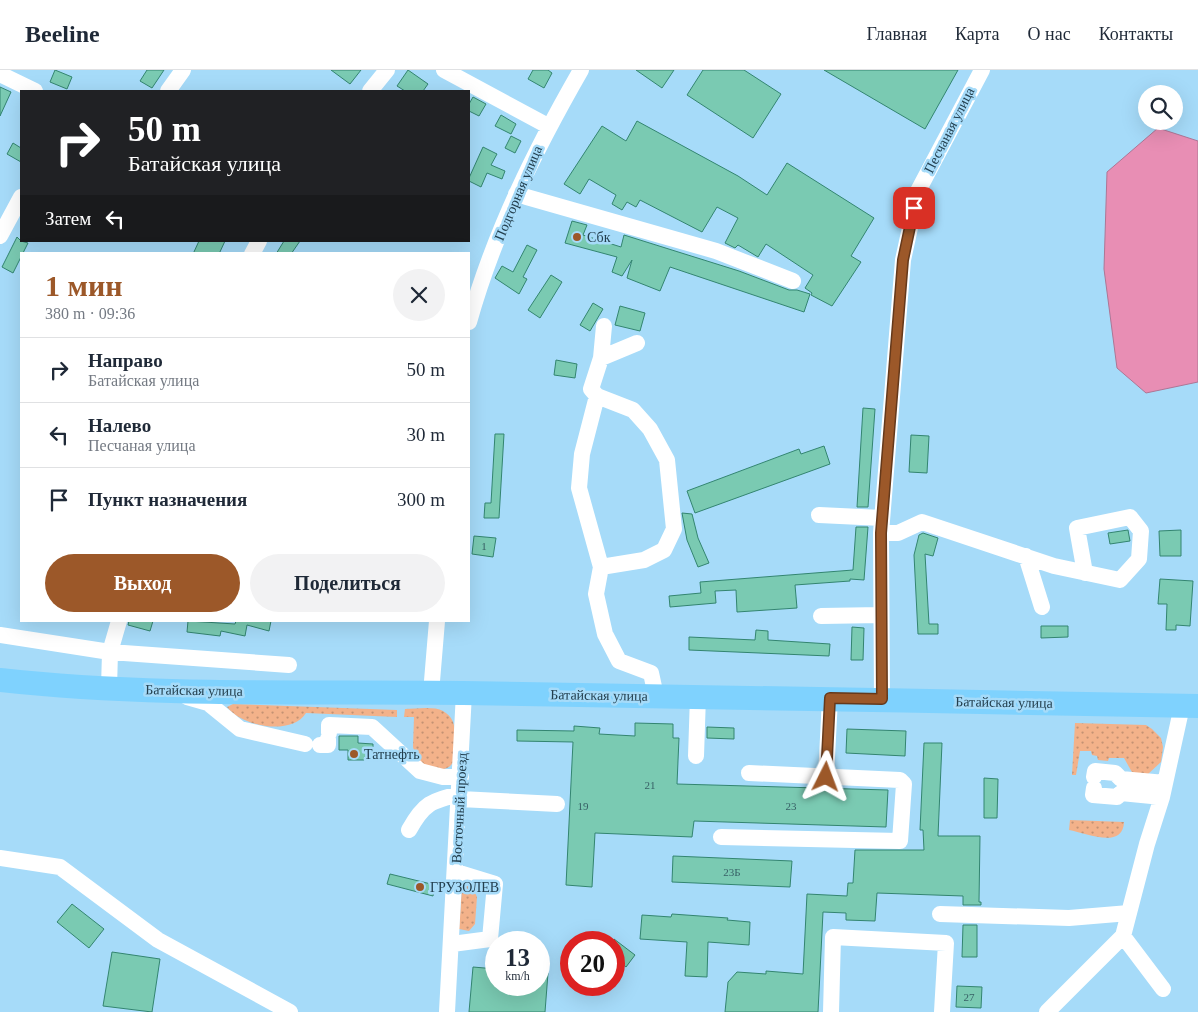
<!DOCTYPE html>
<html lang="ru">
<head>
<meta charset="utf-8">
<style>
	body { margin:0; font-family:"Times New Roman",serif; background:#f2f2f3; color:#1f2937; height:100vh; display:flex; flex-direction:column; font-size:19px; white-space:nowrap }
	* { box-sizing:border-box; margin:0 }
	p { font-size:16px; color:#747a83 }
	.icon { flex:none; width:28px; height:28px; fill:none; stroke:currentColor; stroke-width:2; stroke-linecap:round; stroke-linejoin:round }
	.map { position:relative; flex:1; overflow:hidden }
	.side { position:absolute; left:20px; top:182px; width:450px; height:370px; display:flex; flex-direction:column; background:#fff; border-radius:0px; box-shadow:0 5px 20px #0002 }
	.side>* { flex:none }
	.top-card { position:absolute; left:20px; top:20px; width:450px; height:152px; border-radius:0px; box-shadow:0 5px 20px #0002; background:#202124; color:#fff; overflow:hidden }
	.tools { position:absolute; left:1138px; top:15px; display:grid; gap:10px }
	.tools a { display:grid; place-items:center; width:45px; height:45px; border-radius:50%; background:#fff; box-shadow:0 5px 20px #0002; font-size:25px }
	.speed { position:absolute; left:485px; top:861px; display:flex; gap:10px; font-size:25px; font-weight:700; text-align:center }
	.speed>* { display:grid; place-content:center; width:65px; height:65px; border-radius:50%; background:#fff; box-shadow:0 5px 20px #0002; line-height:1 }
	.speed small { font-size:12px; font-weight:400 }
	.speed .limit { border:8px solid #d22; background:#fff; color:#111 }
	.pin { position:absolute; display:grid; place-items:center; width:42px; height:42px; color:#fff; margin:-21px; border-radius:10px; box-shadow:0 2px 8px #0006 }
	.me { position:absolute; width:55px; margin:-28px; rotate:3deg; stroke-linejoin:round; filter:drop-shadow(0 0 4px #0008) }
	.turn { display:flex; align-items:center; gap:18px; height:105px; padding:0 25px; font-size:22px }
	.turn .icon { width:65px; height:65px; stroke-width:2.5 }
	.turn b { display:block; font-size:35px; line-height:42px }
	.then { display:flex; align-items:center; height:48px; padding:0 25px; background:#0003; gap:10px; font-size:19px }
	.round { display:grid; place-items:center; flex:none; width:52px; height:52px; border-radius:26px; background:#f2f2f3 }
	.summary { display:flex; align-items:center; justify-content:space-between; height:85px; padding:0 25px }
	h1 { font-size:30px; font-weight:800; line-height:38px; color:#9c5829 }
	.cta { display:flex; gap:10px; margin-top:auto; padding:10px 25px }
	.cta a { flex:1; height:58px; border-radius:30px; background:#9c5829; color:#fff; font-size:20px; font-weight:800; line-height:58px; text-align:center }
	.cta a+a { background:#f2f2f3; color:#1f2937 }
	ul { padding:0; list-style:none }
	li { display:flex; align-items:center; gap:15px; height:65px; padding:0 25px; border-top:1px solid #e0e1e3 }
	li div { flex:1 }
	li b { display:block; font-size:19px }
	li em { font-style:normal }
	header { display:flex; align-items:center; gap:30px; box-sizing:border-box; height:70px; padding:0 25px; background:#fff; border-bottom:1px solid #e0e1e3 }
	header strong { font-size:24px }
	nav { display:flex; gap:28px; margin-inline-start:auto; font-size:18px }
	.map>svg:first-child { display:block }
	.grass { fill:url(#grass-dots) }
	.water { fill:#e88eb4; stroke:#ad7695 }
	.building { fill:#7acab2; stroke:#338570 }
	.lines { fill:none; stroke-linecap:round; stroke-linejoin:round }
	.minor { stroke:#fff; stroke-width:16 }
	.highway { stroke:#7fd2fe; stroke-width:24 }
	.route-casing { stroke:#65391b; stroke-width:12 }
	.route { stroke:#9c5829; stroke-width:9 }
	.poi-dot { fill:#9c5829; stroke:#a6dbf9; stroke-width:2 }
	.labels { text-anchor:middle; stroke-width:5; stroke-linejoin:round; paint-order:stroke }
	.number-label { font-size:11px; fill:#386166 }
	.street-label { font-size:14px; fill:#223e4d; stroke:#a6dbf9 }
	.poi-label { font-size:14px; fill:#223e4d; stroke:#a6dbf9; text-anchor:start }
</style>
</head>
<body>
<header>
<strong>Beeline</strong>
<nav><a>Главная</a><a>Карта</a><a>О нас</a><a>Контакты</a></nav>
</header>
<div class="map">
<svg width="1198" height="942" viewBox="0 0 1198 942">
	<defs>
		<pattern id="grass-dots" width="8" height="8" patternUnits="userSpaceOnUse" patternTransform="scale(1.25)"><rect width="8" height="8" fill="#f3b28a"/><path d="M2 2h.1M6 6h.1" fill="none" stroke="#c49273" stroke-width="1.8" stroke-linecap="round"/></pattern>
	</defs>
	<rect width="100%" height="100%" fill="#a6dbf9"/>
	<path class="grass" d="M233 634 397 640V647L306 643C292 666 242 657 227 637Z
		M405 639C415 639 434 636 443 641 457 649 455 661 454 675 454 679 455 686 454 690 448 707 426 696 417 691L413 677 414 647H404Z
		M1075 653 1146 655 1152 659 1161 668 1163 677 1161 692 1147 705 1133 704 1124 688H1109L1108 691 1098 690 1097 686 1092 685 1091 681H1080L1076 705H1072Z
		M1070 750 1124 752C1123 780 1086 763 1069 760Z
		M467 816H472L477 827 475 854 469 861 459 859 462 818Z"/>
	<path class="water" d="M1158 58 1198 71V312L1146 323 1117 298 1104 199 1107 102Z"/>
	<path class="building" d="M55 0 72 7 67 19 50 12Z
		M147 0H164L152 18 140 11Z
		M331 0H361L350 14Z
		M408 0 428 14 423 21H405L397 16Z
		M533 0H548L552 3 544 18 528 9Z
		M636 0H674L662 18Z
		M703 0H744L781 24 753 68 687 25Z
		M824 0H958L925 59Z
		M0 17 11 22 0 46Z
		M473 27 486 34 479 46 469 41V34Z
		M501 45 516 54 511 64 495 56Z
		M637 51 738 106 767 125 787 93 874 148 851 186 861 192 832 236 811 225 812 223 805 218 813 205 766 174 758 187 738 175 735 178 725 173 738 148 717 137 702 162 640 130 636 137 627 132 622 140 612 134 616 125 589 109 580 124 564 114 602 56 626 71Z
		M511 66 521 71 515 83 505 78Z
		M13 73 21 78V92L7 84Z
		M483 77 497 84 491 95 505 101 502 109 487 103 481 117 469 111V108Z
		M572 151 587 155 583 165 621 177 624 165 739 201 789 220H797L810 224 804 242 670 197 660 221 627 208 632 190 622 206 612 202 617 187 565 173Z
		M17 167 21 171 28 173 13 203 2 197Z
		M199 171H225L219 184H193Z
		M284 171H300L291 184H276Z
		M527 175 537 180 523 207 527 209 519 224 495 208 502 196 513 202Z
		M551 205 562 212 540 248 528 240Z
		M593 233 603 239 590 261 580 255Z
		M620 236 645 243 640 261 615 255Z
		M556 290 577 294 575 308 554 305Z
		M863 338 875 339 868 437H857Z
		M495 364H504L499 448H484L485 433H491Z
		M911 365 929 366 927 403 909 402Z
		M824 376 830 394 695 443 687 421 799 379 801 384Z
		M682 443 692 444 698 468 709 493 698 497 687 470Z
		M856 457H868L864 510 850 509V511L795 515 797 538 737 542 736 520 715 521 716 533 670 537 669 526 701 523 700 512 853 500Z
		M1128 460 1130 471 1110 474 1108 463Z
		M1181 460V486H1160L1159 461Z
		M923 463 938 468 933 486 925 484 929 554H938V564H918L914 485 919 465Z
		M474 466 496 468 493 487 472 484Z
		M1160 509 1193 511 1190 556 1176 555V560H1166L1167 534H1158Z
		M129 551H153L150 561 128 555Z
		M188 551 235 554 236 551H271L269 561 247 555 245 566 221 561 220 566 187 562Z
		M1041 556H1068V567L1041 568Z
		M852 557 864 558 863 590H851Z
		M756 560 768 561V570L830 574 829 586 689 580V567L755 570Z
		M635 653 673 654V668H679L677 714 888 720 886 757 694 751 692 767 595 763 592 817 566 815 573 672 517 671V660L574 661V656L600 658 599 664 635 666Z
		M707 657 734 658V669L707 668Z
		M847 659 906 661 905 686 846 683Z
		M339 666H358V673L373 674V690H348V680H339Z
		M924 673H942L938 766H980L979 832H981V835H963V826L877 823 875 851 846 850V843L823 842 818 942H725L728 912 737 902 766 904V901L803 904 807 824 847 826 848 813H853L855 780H924L923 760H920Z
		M984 708 998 709 997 748H984Z
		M673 786 792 791 790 817 672 812Z
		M390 804 435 815 433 826 387 814Z
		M72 834 104 859 89 878 57 852Z
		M672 844 728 848 727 850 750 852 749 875 708 872 707 907 685 906 687 872 640 869 642 845 671 847Z
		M963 855H977V887H962Z
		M614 869 635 885 626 897 614 887Z
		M112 882 160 889 152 942 103 936Z
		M473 897 496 899V915H539V902L548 903 545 942H469Z
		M957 916 982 917 981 938 956 937Z"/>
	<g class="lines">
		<path class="minor" d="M444 0 548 56
			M0 4 35 21
			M168 21 183 0
			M370 21 387 0
			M516 124 716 181 793 211
			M0 166 21 127
			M252 184 259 171
			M469 252C494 163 535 80 581 0
			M604 256 601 288 591 319 597 326 633 340 650 359 667 390 674 459 664 480 644 490 601 497 596 524 605 564 619 591 651 603 656 626
			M601 288 637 273
			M597 326 582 384 579 418 601 497
			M819 445 882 448
			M881 463H898L922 452 1054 496 1120 510 1139 489 1141 461 1130 447 1077 458 1085 503
			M1026 486 1042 537
			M821 546 881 545
			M0 565 110 582 289 595
			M109 618 110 582 119 551
			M431 623 437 551
			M187 627 208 633 240 659 305 674
			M882 629 881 463 903 190 918 121 982 0
			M329 663V655L372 657 420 701 443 707H461
			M320 675H328V669
			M696 686 698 626
			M826 707 830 628
			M1094 707 1095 701 1115 703 1121 709 1165 713
			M1094 718 1093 725 1117 727 1121 723 1162 727
			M460 729 557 734
			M409 760C424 733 431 731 460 724
			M721 767 900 771 904 714 900 710 749 703
			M0 788 60 797 158 870 290 942
			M940 844 1069 848 1129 843
			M452 874 490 869 495 814 456 802
			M1163 919 1123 866 1147 774 1162 727 1182 636
			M447 942 464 623
			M831 942 833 867 946 873 942 942
			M1047 942 1123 866"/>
		<path class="highway" d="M0 610C153 627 309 621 463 623 708 626 953 632 1198 636"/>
	</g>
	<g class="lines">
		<defs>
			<path id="route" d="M826 707 830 628 882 629 881 463 903 190 914 138"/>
		</defs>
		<use href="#route" class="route-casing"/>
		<use href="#route" class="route"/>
	</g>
	<g class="poi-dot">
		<circle cx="577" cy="167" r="5"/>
		<circle cx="354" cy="684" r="5"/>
		<circle cx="420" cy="817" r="5"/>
	</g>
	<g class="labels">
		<g class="number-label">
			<text x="484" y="480">1</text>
			<text x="650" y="719">21</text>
			<text x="583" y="740">19</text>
			<text x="791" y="740">23</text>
			<text x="732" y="806">23Б</text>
			<text x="969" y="931">27</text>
		</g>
		<g class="street-label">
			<text transform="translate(949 60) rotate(-63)" y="5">Песчаная улица</text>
			<text transform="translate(518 123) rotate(-67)" y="5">Подгорная улица</text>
			<text transform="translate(194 620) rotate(1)" y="5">Батайская улица</text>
			<text transform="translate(599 625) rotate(1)" y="5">Батайская улица</text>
			<text transform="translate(1004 632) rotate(1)" y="5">Батайская улица</text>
			<text transform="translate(459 738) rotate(-87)" y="5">Восточный проезд</text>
		</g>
		<g class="poi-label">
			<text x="587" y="172">Сбк</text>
			<text x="364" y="689">Татнефть</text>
			<text x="430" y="822">ГРУЗОЛЕВ</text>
		</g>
	</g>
</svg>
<div class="tools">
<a><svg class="icon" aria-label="search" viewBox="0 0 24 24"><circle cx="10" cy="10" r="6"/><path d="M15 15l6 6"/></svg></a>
</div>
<div class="speed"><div>13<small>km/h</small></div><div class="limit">20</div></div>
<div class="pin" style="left:914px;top:138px;background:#d93025"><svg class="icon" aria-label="arrive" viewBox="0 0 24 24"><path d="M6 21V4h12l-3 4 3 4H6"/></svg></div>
<svg class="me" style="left:826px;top:707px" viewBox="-20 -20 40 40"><path d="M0-17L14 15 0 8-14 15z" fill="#9c5829" stroke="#fff" stroke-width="4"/></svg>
<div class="top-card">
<div class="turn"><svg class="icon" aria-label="right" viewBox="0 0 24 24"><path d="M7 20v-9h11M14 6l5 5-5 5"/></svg><div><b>50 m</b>Батайская улица</div></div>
<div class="then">Затем<svg class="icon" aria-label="left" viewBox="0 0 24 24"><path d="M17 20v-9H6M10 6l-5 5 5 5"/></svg></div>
</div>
<section class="side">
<div class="summary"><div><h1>1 мин</h1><p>380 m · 09:36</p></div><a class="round"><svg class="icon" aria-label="close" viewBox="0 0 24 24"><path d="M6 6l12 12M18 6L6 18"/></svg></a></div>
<ul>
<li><svg class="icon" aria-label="right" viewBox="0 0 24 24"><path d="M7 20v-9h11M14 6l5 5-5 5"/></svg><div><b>Направо</b><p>Батайская улица</p></div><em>50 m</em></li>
<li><svg class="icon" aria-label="left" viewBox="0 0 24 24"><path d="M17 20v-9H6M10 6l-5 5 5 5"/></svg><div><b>Налево</b><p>Песчаная улица</p></div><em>30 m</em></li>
<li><svg class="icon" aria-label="arrive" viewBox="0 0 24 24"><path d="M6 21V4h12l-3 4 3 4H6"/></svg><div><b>Пункт назначения</b></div><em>300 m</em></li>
</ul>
<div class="cta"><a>Выход</a><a>Поделиться</a></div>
</section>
</div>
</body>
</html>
